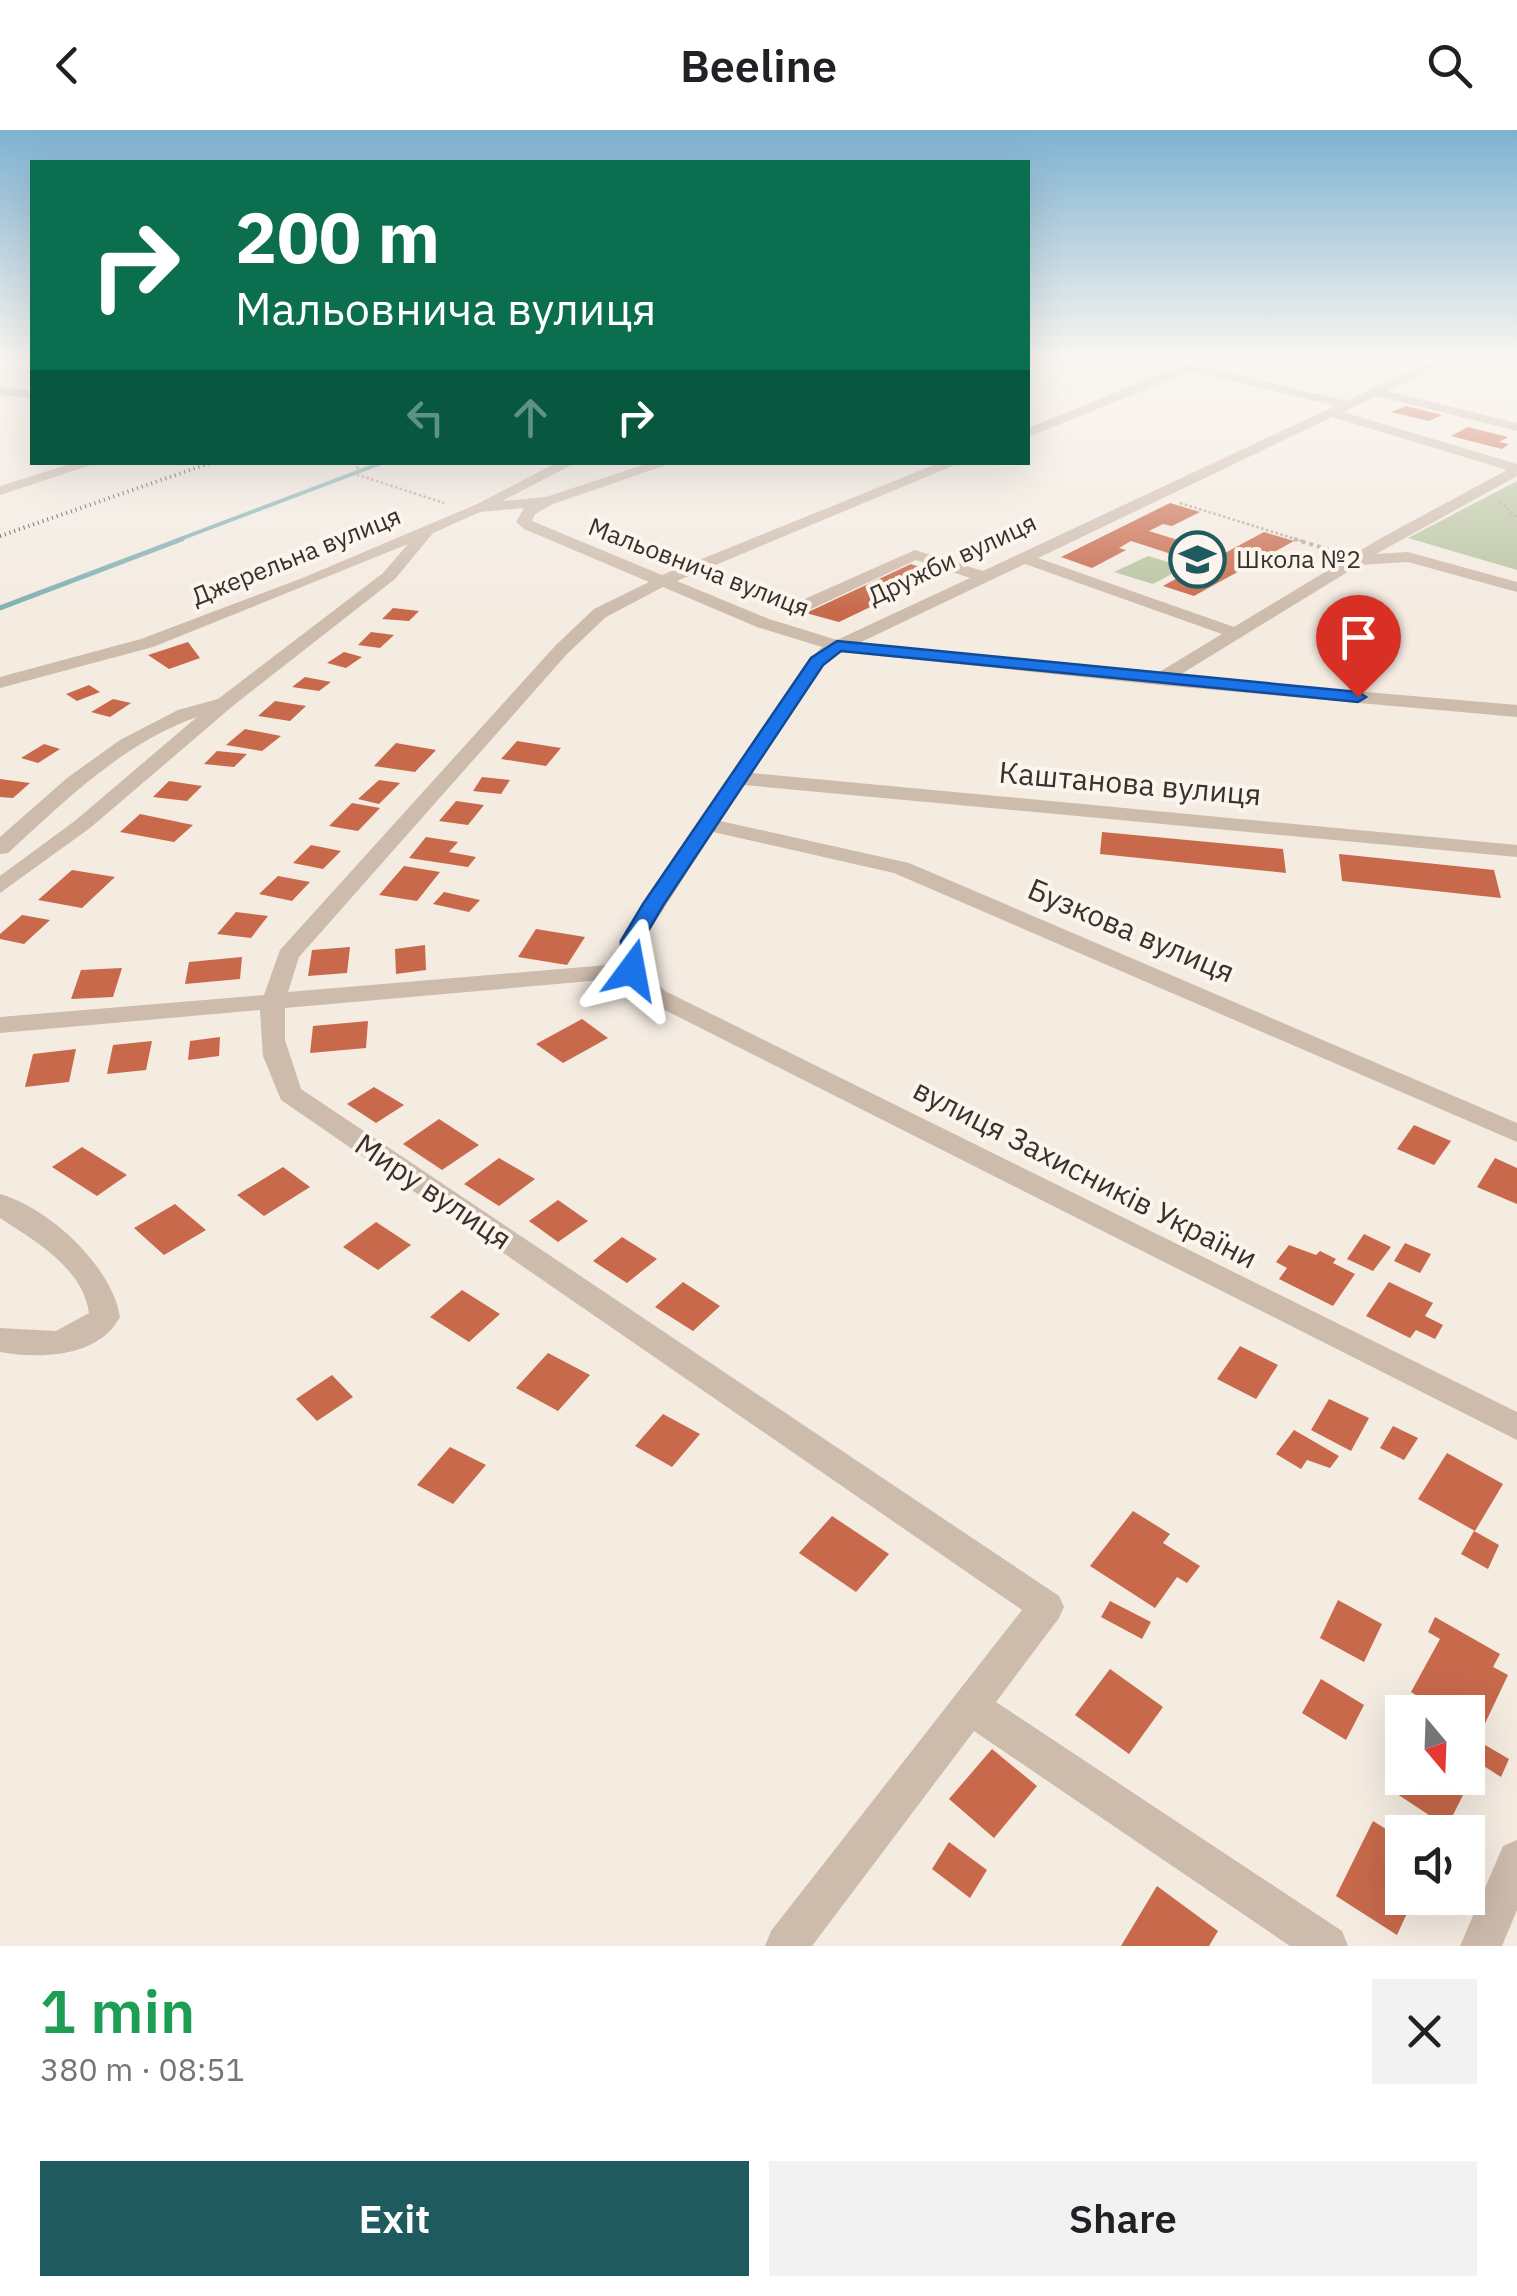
<!DOCTYPE html>
<html lang="en">
<head>
<meta charset="utf-8">
<style>
	body { margin:0; font-family:"IBM Plex Sans",sans-serif; background:#f2f2f2; color:#202124; height:100vh; display:flex; flex-direction:column; font-size:38px; white-space:nowrap }
	* { box-sizing:border-box; margin:0 }
	p { font-size:32px; color:#757577 }
	.icon { flex:none; width:55px; height:55px; fill:none; stroke:currentColor; stroke-width:2; stroke-linecap:round; stroke-linejoin:round }
	.map { position:relative; height:1816px; overflow:hidden }
	.drawer { display:flex; flex-direction:column; background:#fff; flex:1 }
	.drawer>* { flex:none }
	.banner { position:absolute; left:30px; top:30px; width:1000px; height:305px; border-radius:0px; box-shadow:0 10px 40px #0002; background:#0b6e4f; color:#fff; overflow:hidden }
	.needle { width:65px; rotate:161deg }
	.controls { position:absolute; left:1385px; top:1565px; display:grid; gap:20px }
	.controls a { display:grid; place-items:center; width:100px; height:100px; border-radius:0px; background:#fff; box-shadow:0 10px 40px #0002; font-size:50px }
	.pin { position:absolute; display:grid; place-items:center; width:85px; height:85px; color:#fff; margin:-102px -42px; border-radius:50% 50% 50% 0; rotate:-45deg; box-shadow:0 0 10px #0007 }
	.pin .icon { rotate:45deg }
	.me { position:absolute; width:110px; margin:-55px; rotate:13deg; stroke-linejoin:round; filter:drop-shadow(0 0 8px #0008) }
	.turn { display:flex; align-items:center; gap:35px; height:210px; padding:0 40px; font-size:45px }
	.turn .icon { width:130px; height:130px; stroke-width:2.5 }
	.turn b { display:block; font-size:70px; line-height:85px }
	.lanes { display:flex; align-items:center; height:95px; padding:0 40px; background:#0003; justify-content:center; gap:50px; direction:ltr }
	.lanes .off { opacity:.35 }
	.round { display:grid; place-items:center; flex:none; width:105px; height:105px; border-radius:0px; background:#f2f2f2 }
	.headline { display:flex; align-items:center; justify-content:space-between; height:170px; padding:0 40px }
	h1 { font-size:60px; font-weight:600; line-height:75px; color:#1e9e55 }
	.cta { display:flex; gap:20px; margin-top:auto; padding:20px 40px }
	.cta a { flex:1; height:115px; border-radius:0px; background:#1f5a5e; color:#fff; font-size:40px; font-weight:600; line-height:115px; text-align:center }
	.cta a+a { background:#f2f2f2; color:#202124 }
	header { display:flex; justify-content:space-between; align-items:center; height:130px; padding:0 40px; background:#fff; font-size:45px; font-weight:600 }
	.map>svg:first-child { display:block }
	.green { fill:#b8c4a0 }
	.lines { fill:none; stroke-linecap:round; stroke-linejoin:round }
	.stream-far1 { stroke:#7fb0b2; stroke-width:4 }
	.stream { stroke:#7fb0b2; stroke-width:5 }
	.building { fill:#c8694b }
	.path-far1 { stroke:#b9a596; stroke-width:2.5; stroke-dasharray:2.5 2.5; stroke-linecap:butt }
	.path { stroke:#b9a596; stroke-width:4; stroke-dasharray:4 4; stroke-linecap:butt }
	.minor { fill:#cdbbac; fill-rule:evenodd }
	.rail { stroke:#3b302b; stroke-width:4; stroke-dasharray:1 4; stroke-linecap:butt }
	.route { fill:#1a73e8; stroke:#114b97; stroke-width:2.5 }
	.labels { text-anchor:middle; stroke-width:8; stroke-linejoin:round; paint-order:stroke }
	.far-street-label { font-size:25px; fill:#3b302b; stroke:#fbf5ee }
	.far-poi-label { font-size:25px; fill:#3b302b; stroke:#fbf5ee; text-anchor:start }
	.street-label { font-size:30px; fill:#3b302b; stroke:#fbf5ee }
</style>
</head>
<body>
<header><svg class="icon" aria-label="back" viewBox="0 0 24 24"><path d="M15 5l-7 7 7 7"/></svg>Beeline<svg class="icon" aria-label="search" viewBox="0 0 24 24"><circle cx="10" cy="10" r="6"/><path d="M15 15l6 6"/></svg></header>
<div class="map">
<svg width="1517" height="1816" viewBox="0 0 1517 1816">
	<rect width="100%" height="100%" fill="#f4ebe1"/>
	<path class="green" d="M1517 351V440L1408 408Z
		M1148 426 1185 437 1153 454 1114 442Z"/>
	<g class="lines">
		<path class="stream-far1" d="M175 411 384 332"/>
		<path class="stream" d="M0 478 182 409"/>
	</g>
	<path class="building" d="M1406 276 1442 285 1429 291 1391 282Z
		M1468 297 1508 307 1499 312 1509 314 1502 319 1451 306Z
		M1170 373 1200 382 1172 396 1163 394 1149 401 1223 424 1264 402 1294 411 1194 466 1163 456 1202 434 1131 411 1119 418 1126 420 1092 438 1061 427Z
		M911 434 939 444 839 492 806 483Z
		M1349 467 1368 473 1349 484 1330 478Z
		M393 478 419 481 409 491 382 489Z
		M371 502 394 505 380 518 358 515Z
		M188 512 200 528 169 539 148 525Z
		M344 522 362 527 346 538 327 533Z
		M305 547 331 552 319 561 292 557Z
		M89 555 100 562 77 571 66 564Z
		M113 569 131 573 110 587 91 582Z
		M275 571 306 576 290 591 258 586Z
		M245 599 281 606 262 621 226 615Z
		M517 611 561 618 546 636 501 629Z
		M396 613 436 620 415 642 374 636Z
		M44 614 60 619 38 633 21 628Z
		M217 621 247 624 234 637 204 634Z
		M482 647 510 650 501 664 473 661Z
		M0 649 30 653 13 668 0 667Z
		M379 650 400 653 379 674 358 669Z
		M169 651 202 656 187 671 153 667Z
		M456 671 484 675 468 695 439 691Z
		M352 673 380 678 358 701 329 696Z
		M140 684 193 695 174 712 120 702Z
		M1102 702 1283 719 1286 743 1100 724Z
		M426 707 458 712 449 722 476 727 468 737 409 728Z
		M311 715 341 721 323 739 293 733Z
		M1339 724 1494 740 1501 768 1342 751Z
		M404 736 440 742 417 771 379 765Z
		M72 740 115 747 82 778 38 770Z
		M278 746 310 752 292 771 259 764Z
		M444 762 480 770 469 782 433 774Z
		M236 782 268 786 251 808 217 804Z
		M22 785 50 790 24 814 0 809V804Z
		M536 799 585 807 567 835 518 827Z
		M425 815 426 840 396 844 395 819Z
		M350 817 347 843 308 846 312 820Z
		M242 827 240 849 185 854 189 832Z
		M122 838 113 867 71 869 81 840Z
		M582 889 608 908 563 933 536 914Z
		M368 891 366 918 310 923 313 896Z
		M220 907 219 926 188 930 190 911Z
		M152 911 146 940 107 944 113 915Z
		M76 919 69 952 25 957 33 924Z
		M374 957 404 975 376 993 347 974Z
		M439 989 479 1015 442 1040 403 1014Z
		M1414 995 1451 1011 1434 1035 1397 1019Z
		M82 1017 127 1045 97 1066 52 1037Z
		M499 1028 535 1049 499 1076 464 1054Z
		M1495 1028 1517 1038V1074L1477 1057Z
		M283 1037 310 1057 264 1086 237 1065Z
		M558 1070 588 1091 558 1112 529 1091Z
		M175 1074 206 1100 164 1125 134 1098Z
		M376 1092 411 1115 378 1140 343 1117Z
		M1364 1104 1391 1117 1373 1141 1347 1129Z
		M622 1107 657 1129 627 1153 593 1131Z
		M1405 1113 1431 1124 1420 1143 1394 1131Z
		M1289 1115 1316 1125 1320 1121 1336 1129 1333 1133 1355 1144 1333 1176 1279 1149 1287 1138 1276 1132Z
		M683 1152 720 1176 693 1201 655 1177Z
		M1389 1152 1433 1173 1425 1186 1443 1195 1435 1209 1416 1200 1410 1208 1366 1186Z
		M462 1160 500 1184 469 1212 430 1187Z
		M1240 1216 1278 1235 1256 1269 1217 1249Z
		M548 1223 590 1245 558 1281 516 1258Z
		M332 1245 353 1267 317 1291 296 1269Z
		M1329 1269 1369 1288 1351 1321 1311 1300Z
		M663 1284 700 1304 672 1337 635 1316Z
		M1393 1296 1418 1308 1404 1330 1380 1318Z
		M1294 1300 1339 1326 1330 1338 1307 1330 1301 1339 1276 1324Z
		M450 1317 486 1335 453 1374 417 1355Z
		M1447 1323 1503 1354 1475 1401 1418 1369Z
		M1133 1381 1170 1404 1163 1413 1200 1436 1187 1453 1177 1447 1155 1478 1090 1436Z
		M832 1386 889 1424 856 1462 799 1423Z
		M1474 1401 1499 1415 1488 1439 1461 1424Z
		M1338 1470 1382 1494 1364 1532 1320 1508Z
		M1110 1471 1151 1492 1142 1509 1101 1487Z
		M1435 1487 1500 1524 1493 1537 1508 1545 1480 1604 1468 1597V1582H1444L1411 1562 1440 1509 1428 1502Z
		M1110 1539 1163 1577 1129 1624 1075 1585Z
		M1321 1549 1364 1575 1346 1610 1302 1583Z
		M1468 1605 1509 1629 1501 1647 1468 1626Z
		M992 1619 1037 1656 994 1708 949 1669Z
		M1402 1631V1648H1468V1641L1473 1645 1447 1697 1388 1658Z
		M1373 1691 1402 1709V1768H1414L1397 1805 1336 1766Z
		M949 1712 987 1740 970 1768 932 1739Z
		M1157 1756 1218 1801 1209 1816H1121Z"/>
	<g class="lines">
		<path class="path-far1" d="M360 332 355 344 444 373
			M1500 371 1517 388
			M1180 373 1302 411"/>
		<path class="path" d="M1294 409 1336 422"/>
		<path class="minor" d="M1153 229 1190 233 1216 229 1203 236 1346 271 1436 229H1451L1387 261 1517 293V301L1377 266 1343 282 1517 334V346L1376 424 1408 422 1517 452V462L1408 432 1359 435 1178 546 1517 575V587L1159 555 841 522 824 536 752 643 1517 715V727L744 655 720 691 909 733 1517 993V1012L894 743 713 702 643 811V839L665 861 1517 1282V1310L647 871 625 848 285 878V910L301 959 1059 1466 1064 1477 1059 1488 996 1572 1342 1801 1348 1816H1290L974 1601 812 1816H765L771 1801 1022 1480 281 970 263 926 260 880 0 903V887L264 865 280 820 555 516 594 479 649 452 524 399 516 392 524 378 480 382 433 403 395 449 234 575 90 698 0 763V746L76 690 197 587C123 613 65 671 8 723L0 724V707L67 648 120 610 178 580 218 569 383 443 408 414 153 517 0 558V547L141 509 305 447 477 374 558 332H577L502 371 546 367 652 332H675L553 374 535 384 532 391 662 445 941 332H962L677 451 769 489 837 510 970 448 916 430 803 483H791V475L915 420 983 441 1335 276 1192 241 1028 307V298L1178 237ZM1332 287 1507 340 1381 408 1234 497 1038 428ZM1025 434 1222 504 1156 544 859 513ZM663 457 757 497 822 517 811 528 642 774 619 811V834L288 862 299 827 567 524 606 487Z
			M0 257 32 260V268L0 265Z
			M77 332H100L0 365V356Z
			M0 1064C49 1078 112 1136 120 1187 98 1228 40 1229 0 1222V1198L56 1201 89 1183C83 1138 35 1111 0 1088Z
			M1517 1710V1780L1502 1816H1460L1503 1716Z"/>
		<path class="rail" d="M0 406 213 332"/>
	</g>
	<linearGradient id="sky" x2="0" y2="1"><stop stop-color="#7eb2d2"/><stop offset="0.47" stop-color="#faf6f2"/><stop offset="1" stop-color="#faf6f2" stop-opacity="0"/></linearGradient>
	<rect width="1517" height="483" fill="url(#sky)"/>
	<path class="route" d="M837 511 1358 562 1366 567 1358 572 841 521 823 535 664 774 642 811 639 844H624L621 811 643 774 811 528Z"/>
	<defs>
		<symbol id="school-ring" viewBox="-11 -11 22 22"><circle r="9.5" fill="#fbf5ee" stroke="#1f5a5e" stroke-width="1.5"/><path d="M0-5L7-2L0 1L-7-2ZM-4 1L0 2.5L4 1V4Q0 6-4 4Z" fill="#1f5a5e"/></symbol>
	</defs>
	<g fill-rule="evenodd">
		<use href="#school-ring" x="1166" y="398" width="63" height="63"/>
	</g>
	<g class="labels">
		<g class="far-street-label">
			<text transform="translate(296 426) rotate(-22)" y="9">Джерельна вулиця</text>
			<text transform="translate(952 429) rotate(-25)" y="9">Дружби вулиця</text>
			<text transform="translate(699 437) rotate(21)" y="9">Мальовнича вулиця</text>
		</g>
		<g class="far-poi-label">
			<text x="1236" y="438">Школа №2</text>
		</g>
		<g class="street-label">
			<text transform="translate(1130 654) rotate(5)" y="10">Каштанова вулиця</text>
			<text transform="translate(1131 801) rotate(23)" y="10">Бузкова вулиця</text>
			<text transform="translate(1085 1044) rotate(27)" y="10">вулиця Захисників України</text>
			<text transform="translate(433 1062) rotate(34)" y="10">Миру вулиця</text>
		</g>
	</g>
</svg>
<div class="controls">
<a><svg class="needle" viewBox="-14 -14 28 28"><path d="M0-13l5 13h-10z" fill="#e53935"/><path d="M0 13l5-13h-10z" fill="#757577"/></svg></a>
<a><svg class="icon" aria-label="sound" viewBox="0 0 24 24"><path d="M4 9h4l5-4v14l-5-4H4zM17 9q2 3 0 6"/></svg></a>
</div>
<div class="pin" style="left:1358px;top:567px;background:#d93025"><svg class="icon" aria-label="arrive" viewBox="0 0 24 24"><path d="M6 21V4h12l-3 4 3 4H6"/></svg></div>
<svg class="me" style="left:632px;top:840px" viewBox="-20 -20 40 40"><path d="M0-17L14 15 0 8-14 15z" fill="#1a73e8" stroke="#fff" stroke-width="4"/></svg>
<div class="banner">
<div class="turn"><svg class="icon" aria-label="right" viewBox="0 0 24 24"><path d="M7 20v-9h11M14 6l5 5-5 5"/></svg><div><b>200 m</b>Мальовнича вулиця</div></div>
<div class="lanes"><svg class="icon off" aria-label="left" viewBox="0 0 24 24"><path d="M17 20v-9H6M10 6l-5 5 5 5"/></svg><svg class="icon off" aria-label="ahead" viewBox="0 0 24 24"><path d="M12 20V5M6 11l6-6 6 6"/></svg><svg class="icon" aria-label="right" viewBox="0 0 24 24"><path d="M7 20v-9h11M14 6l5 5-5 5"/></svg></div>
</div>
</div>
<section class="drawer">
<div class="headline"><div><h1>1 min</h1><p>380 m · 08:51</p></div><a class="round"><svg class="icon" aria-label="close" viewBox="0 0 24 24"><path d="M6 6l12 12M18 6L6 18"/></svg></a></div>
<div class="cta"><a>Exit</a><a>Share</a></div>
</section>
</body>
</html>
